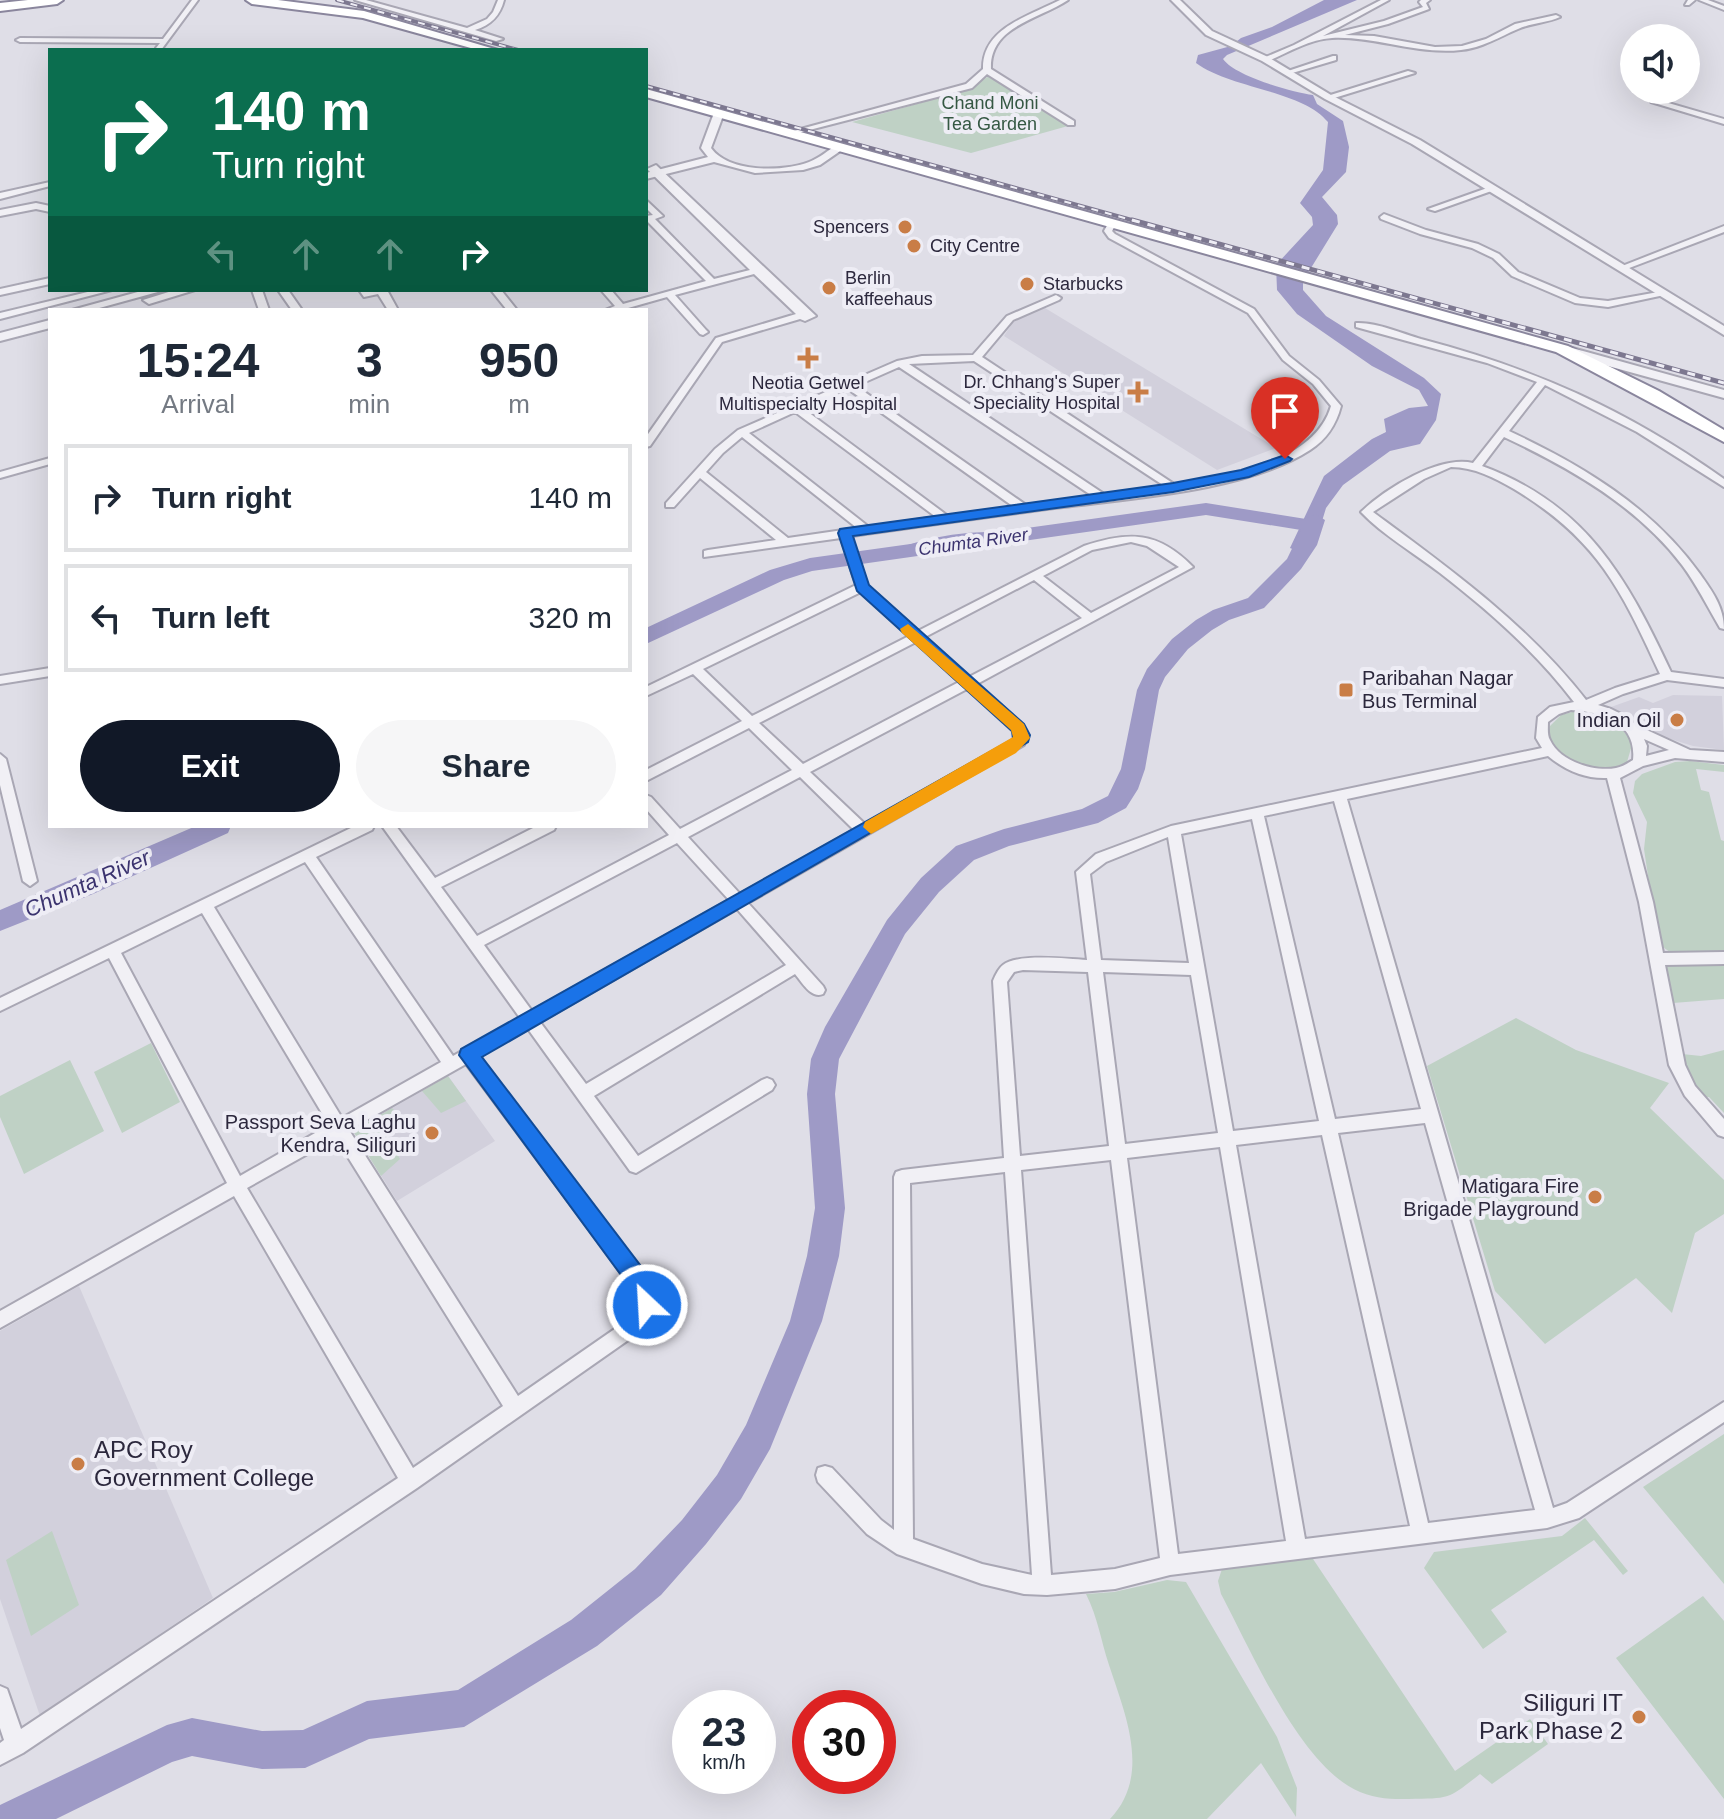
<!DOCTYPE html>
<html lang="en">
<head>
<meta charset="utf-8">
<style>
	body { margin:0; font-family:Helvetica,sans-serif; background:#f6f6f7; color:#1f2937; height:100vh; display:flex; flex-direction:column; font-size:30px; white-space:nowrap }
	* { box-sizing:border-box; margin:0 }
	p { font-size:26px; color:#747a83 }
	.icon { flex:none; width:44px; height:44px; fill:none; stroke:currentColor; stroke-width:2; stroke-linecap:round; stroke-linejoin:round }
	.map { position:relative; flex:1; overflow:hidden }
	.details { position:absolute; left:48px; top:308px; width:600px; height:520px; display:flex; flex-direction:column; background:#fff; border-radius:0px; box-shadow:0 8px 32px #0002 }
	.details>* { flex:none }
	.guide { position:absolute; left:48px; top:48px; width:600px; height:244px; border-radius:0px; box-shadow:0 8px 32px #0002; background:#0b6e4f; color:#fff; overflow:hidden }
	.buttons { position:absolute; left:1620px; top:24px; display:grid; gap:16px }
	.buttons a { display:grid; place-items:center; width:80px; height:80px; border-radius:50%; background:#fff; box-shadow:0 8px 32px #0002; font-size:40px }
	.speed { position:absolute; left:672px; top:1690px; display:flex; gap:16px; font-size:40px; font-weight:700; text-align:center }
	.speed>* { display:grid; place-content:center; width:104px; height:104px; border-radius:50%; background:#fff; box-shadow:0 8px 32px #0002; line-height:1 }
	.speed small { font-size:20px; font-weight:400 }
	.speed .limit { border:12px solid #d22; background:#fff; color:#111 }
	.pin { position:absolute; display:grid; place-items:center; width:68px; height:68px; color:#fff; margin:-82px -34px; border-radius:50% 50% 50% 0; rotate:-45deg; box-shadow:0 0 8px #0007 }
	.pin .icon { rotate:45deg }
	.me { position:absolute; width:88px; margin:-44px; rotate:335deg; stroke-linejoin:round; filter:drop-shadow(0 0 6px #0008) }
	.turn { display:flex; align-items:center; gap:28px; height:168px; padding:0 32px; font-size:36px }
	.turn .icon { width:104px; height:104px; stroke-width:2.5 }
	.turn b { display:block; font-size:56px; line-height:68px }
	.lanes { display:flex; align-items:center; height:76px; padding:0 32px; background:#0003; justify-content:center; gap:40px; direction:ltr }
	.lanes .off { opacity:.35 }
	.eta { display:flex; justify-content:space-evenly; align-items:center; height:136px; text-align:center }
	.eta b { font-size:48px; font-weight:700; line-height:56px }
	.button { display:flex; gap:16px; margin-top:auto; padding:16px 32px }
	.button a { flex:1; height:92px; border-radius:48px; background:#111827; color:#fff; font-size:32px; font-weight:700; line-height:92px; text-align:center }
	.button a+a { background:#f6f6f7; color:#1f2937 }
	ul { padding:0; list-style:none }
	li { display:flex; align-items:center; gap:24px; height:108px; margin:0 16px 12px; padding:0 16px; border:4px solid #e0e1e3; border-radius:0px }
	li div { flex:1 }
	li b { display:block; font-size:30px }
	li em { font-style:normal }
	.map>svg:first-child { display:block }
	.built { fill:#d2d0dc }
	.green { fill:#bfd1c5 }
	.water { fill:#9e9ac6 }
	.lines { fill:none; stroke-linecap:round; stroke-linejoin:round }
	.stream { stroke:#9e9ac6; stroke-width:3 }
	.river { fill:#9e9ac6; fill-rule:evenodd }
	.minor-casing { stroke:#a9a7b4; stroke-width:4 }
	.tertiary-casing { stroke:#a9a7b4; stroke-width:4 }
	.trunk-casing { stroke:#8a869d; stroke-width:4 }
	.minor { fill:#f1f0f5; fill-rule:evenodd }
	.tertiary { fill:#f1f0f5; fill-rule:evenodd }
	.trunk { fill:#fff; fill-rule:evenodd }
	.rail-far1-casing { stroke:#7d7890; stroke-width:4 }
	.rail-casing { stroke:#7d7890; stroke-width:5 }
	.rail-far1 { stroke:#eeedf5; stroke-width:2; stroke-dasharray:7; stroke-linecap:butt }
	.rail { stroke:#eeedf5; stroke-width:3; stroke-dasharray:8; stroke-linecap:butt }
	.route { fill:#1a73e8; stroke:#114b97; stroke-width:2 }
	.slow { fill:#f59e0b }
	.poi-dot { fill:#c97d46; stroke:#eeedf5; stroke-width:3 }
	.labels { text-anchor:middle; stroke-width:8; stroke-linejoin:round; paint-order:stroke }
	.far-park-label { font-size:18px; fill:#355843; stroke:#eeedf5 }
	.far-poi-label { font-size:18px; fill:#2c283d; stroke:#eeedf5; text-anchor:start }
	.far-water-label { font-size:18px; font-style:italic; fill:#3b336f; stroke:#eeedf5 }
	.poi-label { font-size:20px; fill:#2c283d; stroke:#eeedf5; text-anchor:end }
	.water-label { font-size:22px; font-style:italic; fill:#3b336f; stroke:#eeedf5 }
	.near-poi-label { font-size:24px; fill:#2c283d; stroke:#eeedf5; text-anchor:start }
</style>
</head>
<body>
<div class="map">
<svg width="1724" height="1819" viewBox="0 0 1724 1819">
	<rect width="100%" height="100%" fill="#dfdee7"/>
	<path class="built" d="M1045 308 1276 448 1217 470 1004 336 1015 319Z
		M1673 695 1722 696 1724 750 1693 746 1664 737 1611 707 1639 697 1653 703Z
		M448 1076 495 1141 397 1201 353 1131Z
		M79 1286 213 1598 40 1716 0 1599V1331Z"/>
	<path class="green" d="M989 76 1068 126 971 153 852 122 967 90Z
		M1576 711C1600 713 1623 722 1632 745L1627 762C1601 778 1549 762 1548 728L1561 715Z
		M1690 761 1724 765V772L1696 769 1701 790 1709 792 1721 840 1724 841V956C1699 955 1667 964 1657 936L1644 849 1647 822 1633 793 1635 781 1642 774 1675 762Z
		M1724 964V999L1673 1003 1667 987V965Z
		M1516 1018 1576 1050 1669 1083 1650 1108 1724 1180V1214L1695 1233 1672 1313 1636 1278 1545 1344 1495 1291 1427 1066Z
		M151 1043 180 1102 122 1133 94 1072Z
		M1724 1050V1113L1709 1097 1703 1098 1691 1080 1682 1054 1701 1056Z
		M70 1060 104 1131 24 1174 0 1117V1096Z
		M448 1076 466 1101 441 1113 422 1091Z
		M392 1108 398 1114 381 1126 400 1159 381 1176 353 1131Z
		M1724 1434V1584L1643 1487Z
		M1585 1518 1628 1571 1623 1575 1594 1540 1491 1610 1507 1632 1483 1649 1424 1568 1434 1552 1562 1536Z
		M52 1531 79 1605 31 1636 6 1560Z
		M1311 1556 1455 1771 1530 1719 1548 1744 1492 1784 1480 1774C1447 1800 1451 1798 1409 1799 1391 1799 1377 1799 1360 1792 1301 1768 1251 1650 1221 1594L1218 1581 1222 1569 1227 1568Z
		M1167 1580 1186 1582 1277 1737 1297 1788 1296 1817 1261 1763 1207 1819H1110C1152 1775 1125 1714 1109 1665 1101 1641 1098 1618 1086 1594L1114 1592Z
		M1703 1596 1724 1621V1799L1616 1658Z"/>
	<path class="water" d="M1324 0H1357L1227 55 1223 59C1235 76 1291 92 1313 95L1317 104 1343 121 1349 147 1346 172 1322 197 1337 215 1338 224 1303 281V290L1326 316 1424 378 1441 394 1436 420 1420 444 1390 451 1343 485 1326 508 1316 541 1307 555 1290 548 1324 476 1372 439 1386 432 1384 419 1409 408 1428 406 1419 390 1372 366 1297 314 1277 290 1276 265 1313 225 1312 217 1300 203 1323 170 1328 122C1302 90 1231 89 1196 63L1198 55 1231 46 1241 38 1272 27Z"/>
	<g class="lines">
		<path class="stream" d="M885 555C925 538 979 528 1021 537"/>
		<path class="river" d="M1206 503 1306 519 1315 514 1325 520 1317 545 1301 569 1264 608 1229 620 1212 630 1188 649 1165 677 1159 690 1145 769 1138 789 1126 808 1098 823 1009 846 974 860 939 892 905 934 839 1059 835 1094 845 1208 839 1256 822 1321 770 1449 741 1499 706 1544 661 1595 597 1646 464 1727 369 1739 305 1768 262 1769 192 1756 172 1762 56 1819H0V1805L167 1725 192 1718 262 1731 303 1730 367 1701 458 1690 571 1620 635 1569 682 1520 717 1475 746 1425 790 1321 807 1256 815 1208 807 1094 811 1059 825 1027 887 920 921 878 956 846 1004 829 1082 809 1108 796 1121 769 1137 690 1147 669 1172 639 1196 620 1213 610 1248 598 1287 559 1301 530 1206 515 812 571 784 580 646 644V628L770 570 810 558Z
			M196 826H231L228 833 93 894 0 931V910Z"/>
		<defs>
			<path id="minor" d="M192 0H198L161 50 156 48 160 43 20 42 16 40 20 38 163 39Z
				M355 0H366L467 28 487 19 493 12 498 0H504C500 16 491 25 475 30L503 39 496 41Z
				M1060 0H1068C1040 19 989 26 991 69L1074 121V125H1068L987 74 972 88 790 135 786 133 966 84 983 69C982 28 1029 16 1060 0Z
				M1381 0H1389L1323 36 1384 21 1423 7 1419 2 1421 0H1430L1426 3 1429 9 1388 24 1345 35 1374 36 1435 47 1462 46 1486 39 1515 24 1556 15 1560 17C1547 23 1531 23 1518 29 1499 37 1482 48 1461 50 1418 55 1374 36 1332 38 1310 39 1287 53 1268 61L1261 59 1294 45Z
				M1688 0H1695L1689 5H1685Z
				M1699 0H1708L1724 6V10Z
				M1333 56H1336V60L1289 74 1285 72Z
				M1408 71 1415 73 1331 99 1324 97Z
				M1651 98 1724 119V124L1651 102Z
				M656 165 816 316 805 321 800 319 722 342 650 446 646 447V437L716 338 796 314 754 274 675 295 706 330 708 332 703 335 700 334 667 297 621 310H605L615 306 601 290H611L623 304 706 281 646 220V216L653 215 646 208V200L663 216 655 219 714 279 750 270 647 169Z
				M50 182V186L0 199V193Z
				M1490 187 1497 189 1435 211 1428 209Z
				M36 203 50 206V212L36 209 0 216V210Z
				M1384 214 1426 230 1478 244 1499 254 1518 272 1580 298 1608 301 1664 291 1669 294 1608 307 1575 303 1512 276 1493 258 1472 248 1420 234 1381 219 1380 217Z
				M1109 222 1116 224 1112 231 1115 234 1254 309 1289 356 1319 380 1341 406C1336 425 1327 439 1310 450 1249 490 1135 498 1063 507 992 516 922 526 851 536L867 585 918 631 1084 546C1129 531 1158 531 1193 567L977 684 1022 725 1028 735 1024 745 748 903 823 986 825 990 823 994C811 999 802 982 795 974L594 1096 638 1156 762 1080 767 1078 772 1080 775 1085 772 1090 636 1173 630 1171 528 1029 478 1057 648 1280 656 1305 644 1329 417 1488 23 1753 0 1765V1743L4 1740 0 1728V1686L7 1689 21 1729 398 1478 234 1196 0 1328V1311L227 1183 109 958 0 1011V998L355 826H374L372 830 316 857 453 1056 520 1018 382 826H396L435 878 537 826H556L554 830 441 887 477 936 669 835 646 809V795L651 797 680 829 792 770 749 728 646 781V770L742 721 693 674 646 696V687L856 585 841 538 704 557V551L708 550 776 540 700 478 674 507H666V503L715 449 738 430 897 361 922 356 973 355 1007 316 1056 295 1061 298 1059 300 1013 320 982 357 1177 486C1228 477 1315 462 1331 406L1313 384 1283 360 1248 313 1109 238 1104 231ZM974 361 1166 487 1107 496 909 364ZM899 367 1094 497 1026 505 856 386ZM848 389 1014 507 948 516 804 409ZM795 412 936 517 869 527 749 433ZM742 437 857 528 788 538 706 472 723 453ZM1131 542 1147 546 1179 567 1091 613 1043 576 1092 550ZM1034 580 1082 618 969 677 925 637ZM861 592 909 636 752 716 703 669ZM916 642 959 682 803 764 759 723ZM967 689 1013 731 1016 735 1014 739 865 824 810 772ZM800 777 854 830 740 894 688 837ZM677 843 729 900 532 1011 484 945ZM305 862 441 1062 342 1118 214 907ZM737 909 786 965 586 1084 540 1022ZM202 913 329 1125 240 1176 121 953ZM466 1064 634 1290 638 1304 632 1317 518 1396 349 1130ZM336 1138 503 1406 413 1468 247 1188Z
				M1724 226V232L1624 270 1617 268Z
				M50 278V284L0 295V289Z
				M96 290H112L0 319V313Z
				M252 290H262L269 310H259Z
				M278 290H288L302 310H292Z
				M359 290H387L398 310H388L378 294 364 297Z
				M491 290H501L517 310H507Z
				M1356 323C1376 322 1401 333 1421 339 1535 369 1627 410 1724 479V487L1637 432 1545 385 1509 431C1582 465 1652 507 1700 574 1712 591 1724 607 1724 629L1720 628C1707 606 1697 585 1682 565 1637 506 1570 468 1504 437L1482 466C1586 504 1627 578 1671 672L1724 679V687L1667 680 1623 694 1598 705 1611 709 1627 717 1636 725 1690 750 1724 752V762L1675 758 1643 766 1620 778 1653 902 1663 953 1724 952V964L1665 965 1685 1065 1695 1086 1724 1119V1137L1718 1135 1685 1096 1669 1065 1639 902 1607 778C1585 779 1565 770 1548 756L1347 799 1553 1508 1567 1503 1724 1402V1422L1579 1518 1547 1528 1170 1575 1115 1589 1047 1595 1024 1594 982 1584 897 1554 867 1534 818 1482 816 1475 818 1468 825 1466 832 1468 881 1520 894 1530V1177L896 1172 902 1170 1004 1158 993 981C995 976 999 968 1003 965 1018 953 1068 959 1087 960L1076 872 1096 854 1171 826 1542 748 1536 738 1538 717 1550 707 1574 702C1536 652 1489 611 1440 573 1414 553 1383 535 1361 512 1385 489 1439 455 1473 463L1537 382 1487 363 1356 327ZM1451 467C1474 467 1495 478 1514 489 1597 539 1621 589 1660 674L1615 688 1586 700C1527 624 1450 569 1373 512L1424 479ZM1571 710C1602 712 1637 722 1633 760 1628 763 1622 767 1616 768 1595 772 1560 762 1550 740 1547 735 1548 728 1548 722L1559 714ZM1644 739 1669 750 1646 756 1647 746ZM1334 801 1421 1109 1335 1119 1264 816ZM1252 819 1319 1121 1233 1131 1181 834ZM1168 837 1189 963 1101 960 1090 874 1106 862ZM1023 970 1088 972 1109 1146 1020 1156 1007 982 1014 972ZM1103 972 1191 975 1218 1133 1125 1144ZM1425 1123 1535 1510 1428 1523 1338 1133ZM1322 1135 1410 1526 1305 1539 1236 1145ZM1220 1147 1286 1541 1178 1554 1127 1158ZM1111 1160 1160 1558 1115 1569 1051 1575 1021 1170ZM1005 1172 1032 1575 982 1564 913 1539 910 1183Z
				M50 458V464L0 478V472Z
				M50 668V676L0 684V676Z
				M0 754 6 759 37 881 30 886 23 881 0 785Z"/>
			<path id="tertiary" d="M1171 0H1180L1212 31 1268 57 1331 95 1420 140 1724 326V335L1412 144 1325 99 1262 61 1206 35Z
				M719 110 724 113 711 148C729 173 783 172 809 162 820 158 828 150 837 145L846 147 820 165 803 170 755 173 714 162 646 179V173L708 157 701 148 714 113Z
				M145 290H165L92 310H72Z
				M175 290H195L149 304 143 300Z
				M50 320V328L0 341V333Z
				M1565 346 1724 390V398L1561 353V347Z"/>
			<path id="trunk" d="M28 0H63L57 4 0 11V3Z
				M246 0H278L364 11 498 50H478L363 18 252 4Z
				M646 89 1568 346 1659 391 1724 430V442L1556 352 646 97Z"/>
		</defs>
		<use href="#minor" class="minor-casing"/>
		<use href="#tertiary" class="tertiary-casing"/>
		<use href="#trunk" class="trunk-casing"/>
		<use href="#minor" class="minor"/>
		<use href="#tertiary" class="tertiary"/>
		<use href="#trunk" class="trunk"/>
		<defs>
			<path id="rail-far1" d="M337 0 518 50
				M646 86 1139 222"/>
			<path id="rail" d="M1132 220 1724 383"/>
		</defs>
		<use href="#rail-far1" class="rail-far1-casing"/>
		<use href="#rail" class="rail-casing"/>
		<use href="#rail-far1" class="rail-far1"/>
		<use href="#rail" class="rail"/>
	</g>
	<path class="route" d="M1285 455 1292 459 1290 461 1249 477 1173 492 853 536 869 585 1024 724 1030 735 1028 742 482 1057 650 1278 658 1305 654 1312 647 1315 639 1312 632 1290 459 1055 461 1049 1013 739 1012 731 857 591 838 533 840 529 1173 483 1241 470Z"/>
	<path class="slow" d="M908 624 1024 724 1030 738 1016 753 871 834 863 827 865 822 1013 737 1011 730 902 633 900 629Z"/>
	<g class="poi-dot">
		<circle cx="905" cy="227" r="8"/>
		<circle cx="914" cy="246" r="8"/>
		<circle cx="1027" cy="284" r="8"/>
		<circle cx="829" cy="288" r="8"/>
		<path d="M804 346h8v8h8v8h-8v8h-8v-8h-8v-8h8z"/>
		<path d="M1134 380h8v8h8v8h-8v8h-8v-8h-8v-8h8z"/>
		<rect x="1338" y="682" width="16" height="16" rx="4"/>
		<circle cx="1677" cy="720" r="8"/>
		<circle cx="432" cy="1133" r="8"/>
		<circle cx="1595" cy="1197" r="8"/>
		<circle cx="78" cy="1464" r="8"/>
		<circle cx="1639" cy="1717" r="8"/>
	</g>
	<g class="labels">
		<g class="far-park-label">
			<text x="990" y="109">Chand Moni<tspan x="990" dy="21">Tea Garden</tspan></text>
		</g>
		<g class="far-poi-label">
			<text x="889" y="233" text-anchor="end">Spencers</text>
			<text x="930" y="252">City Centre</text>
			<text x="845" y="284">Berlin<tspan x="845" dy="21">kaffeehaus</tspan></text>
			<text x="1043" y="290">Starbucks</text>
			<text x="1120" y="388" text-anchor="end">Dr. Chhang's Super<tspan x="1120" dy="21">Speciality Hospital</tspan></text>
			<text x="808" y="389" text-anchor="middle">Neotia Getwel<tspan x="808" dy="21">Multispecialty Hospital</tspan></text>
		</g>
		<g class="far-water-label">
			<text transform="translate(973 542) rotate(-8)" y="6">Chumta River</text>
		</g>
		<g class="poi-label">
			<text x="1362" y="685" text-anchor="start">Paribahan Nagar<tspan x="1362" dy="23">Bus Terminal</tspan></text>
			<text x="1661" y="727">Indian Oil</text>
			<text x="416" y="1129">Passport Seva Laghu<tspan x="416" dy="23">Kendra, Siliguri</tspan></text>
			<text x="1579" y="1193">Matigara Fire<tspan x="1579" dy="23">Brigade Playground</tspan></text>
		</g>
		<g class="water-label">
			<text transform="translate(87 883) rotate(-24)" y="8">Chumta River</text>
		</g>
		<g class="near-poi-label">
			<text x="94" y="1458">APC Roy<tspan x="94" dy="28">Government College</tspan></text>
			<text x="1623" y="1711" text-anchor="end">Siliguri IT<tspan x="1623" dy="28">Park Phase 2</tspan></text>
		</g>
	</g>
</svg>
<div class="buttons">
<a><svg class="icon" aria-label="sound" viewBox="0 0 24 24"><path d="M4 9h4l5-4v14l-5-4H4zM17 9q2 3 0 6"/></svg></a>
</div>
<div class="speed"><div>23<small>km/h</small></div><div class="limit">30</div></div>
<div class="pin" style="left:1285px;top:459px;background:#d93025"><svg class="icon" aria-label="arrive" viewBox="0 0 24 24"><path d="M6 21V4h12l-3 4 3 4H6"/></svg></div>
<svg class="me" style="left:647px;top:1305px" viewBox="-20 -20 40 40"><circle r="17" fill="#1a73e8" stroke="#fff" stroke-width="3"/><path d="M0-11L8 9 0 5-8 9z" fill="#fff"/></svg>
<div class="guide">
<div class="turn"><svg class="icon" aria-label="right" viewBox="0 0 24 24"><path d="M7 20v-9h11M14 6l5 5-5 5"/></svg><div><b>140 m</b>Turn right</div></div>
<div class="lanes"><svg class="icon off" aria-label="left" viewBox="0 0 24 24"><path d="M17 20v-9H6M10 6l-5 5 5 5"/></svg><svg class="icon off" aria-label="ahead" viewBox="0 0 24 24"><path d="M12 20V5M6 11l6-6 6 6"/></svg><svg class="icon off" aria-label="ahead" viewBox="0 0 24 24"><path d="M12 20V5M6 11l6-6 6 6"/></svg><svg class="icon" aria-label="right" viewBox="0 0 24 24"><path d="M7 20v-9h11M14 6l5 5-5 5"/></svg></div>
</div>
<section class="details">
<div class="eta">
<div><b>15:24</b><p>Arrival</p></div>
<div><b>3</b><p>min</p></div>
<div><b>950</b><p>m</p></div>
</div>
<ul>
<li><svg class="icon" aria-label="right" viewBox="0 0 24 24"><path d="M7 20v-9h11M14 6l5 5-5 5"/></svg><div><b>Turn right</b></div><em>140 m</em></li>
<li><svg class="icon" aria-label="left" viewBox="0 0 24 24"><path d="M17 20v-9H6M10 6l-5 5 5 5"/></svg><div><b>Turn left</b></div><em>320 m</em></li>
</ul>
<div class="button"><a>Exit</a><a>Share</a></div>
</section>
</div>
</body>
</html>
